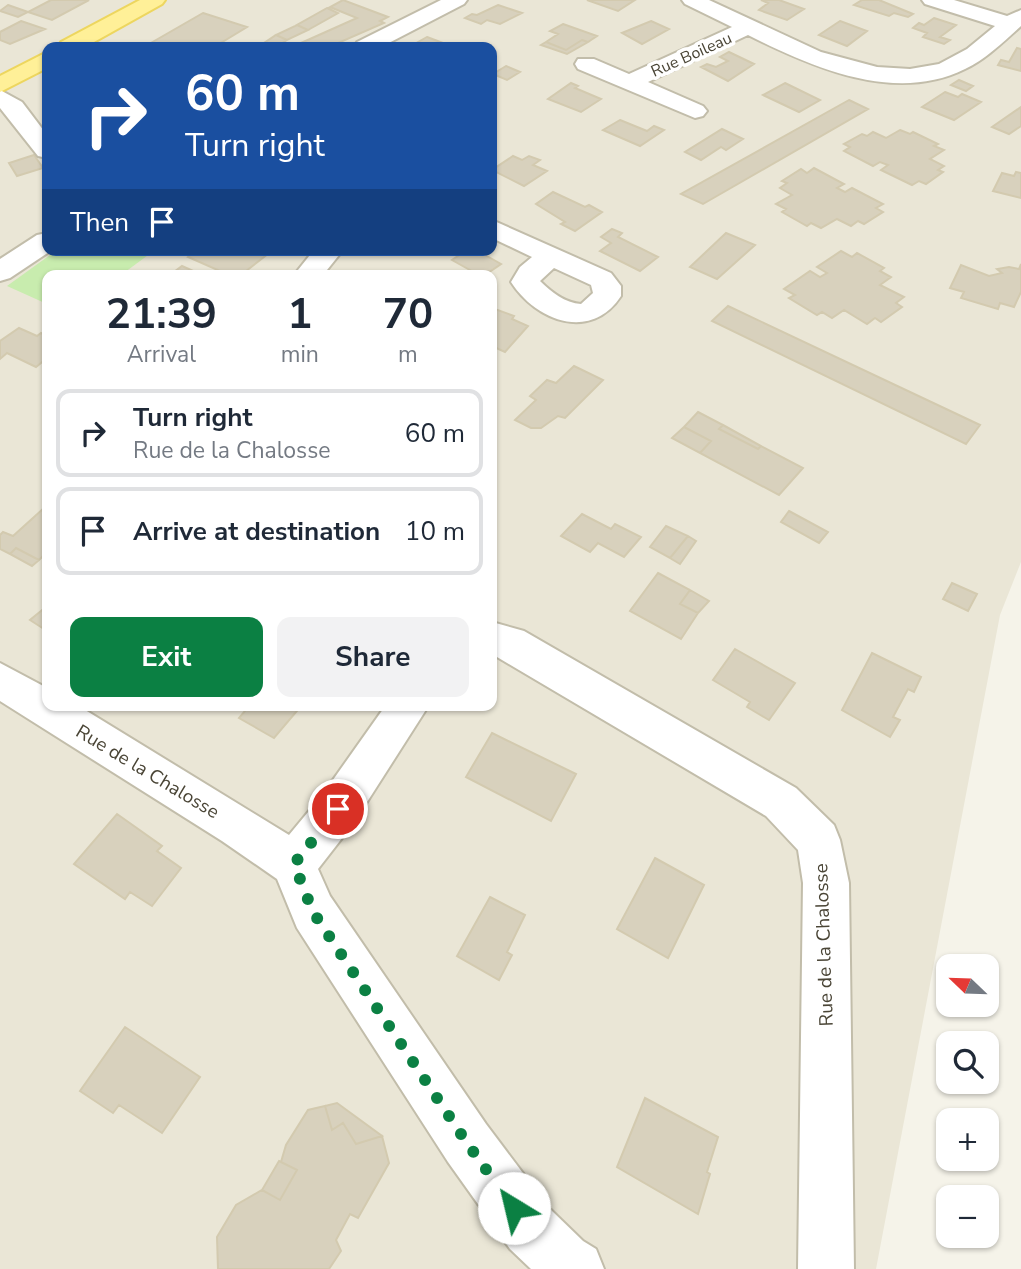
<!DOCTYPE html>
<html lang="en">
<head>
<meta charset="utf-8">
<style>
	body { margin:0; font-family:"Nunito Sans",sans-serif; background:#f2f2f3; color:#1f2937; height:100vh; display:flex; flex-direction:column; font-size:26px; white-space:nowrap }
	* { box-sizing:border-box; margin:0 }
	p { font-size:23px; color:#747a83 }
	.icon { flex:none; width:38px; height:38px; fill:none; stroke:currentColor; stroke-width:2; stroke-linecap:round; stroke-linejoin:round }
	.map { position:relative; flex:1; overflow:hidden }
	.details { position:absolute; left:42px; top:270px; width:455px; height:441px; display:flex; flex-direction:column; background:#fff; border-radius:14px; box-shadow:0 2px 5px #0004 }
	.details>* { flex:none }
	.guide { position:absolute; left:42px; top:42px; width:455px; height:214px; border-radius:14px; box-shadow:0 2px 5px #0004; background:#1a4fa0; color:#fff; overflow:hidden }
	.needle { width:46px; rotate:293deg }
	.controls { position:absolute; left:936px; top:954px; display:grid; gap:14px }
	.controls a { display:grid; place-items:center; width:63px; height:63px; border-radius:14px; background:#fff; box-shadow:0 2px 5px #0004; font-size:35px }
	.pin { position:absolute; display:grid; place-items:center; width:60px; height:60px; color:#fff; margin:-30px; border:4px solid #fff; border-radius:50%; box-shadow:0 2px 7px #0007 }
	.me { position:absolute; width:77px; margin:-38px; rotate:324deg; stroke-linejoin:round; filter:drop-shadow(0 0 5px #0008) }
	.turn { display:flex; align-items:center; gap:24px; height:147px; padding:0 28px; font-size:32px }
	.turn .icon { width:91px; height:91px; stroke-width:2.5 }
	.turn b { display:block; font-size:49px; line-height:60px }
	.then { display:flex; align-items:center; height:66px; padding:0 28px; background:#0003; gap:14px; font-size:26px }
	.eta { display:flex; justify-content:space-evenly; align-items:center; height:119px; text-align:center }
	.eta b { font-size:42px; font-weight:700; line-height:49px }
	.primary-button { display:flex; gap:14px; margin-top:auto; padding:14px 28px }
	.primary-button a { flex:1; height:80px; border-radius:14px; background:#0b8043; color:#fff; font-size:28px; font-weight:700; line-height:80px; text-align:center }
	.primary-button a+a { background:#f2f2f3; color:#1f2937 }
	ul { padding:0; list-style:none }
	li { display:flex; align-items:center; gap:21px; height:88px; margin:0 14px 10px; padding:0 14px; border:4px solid #e0e1e3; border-radius:14px }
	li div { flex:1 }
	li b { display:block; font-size:26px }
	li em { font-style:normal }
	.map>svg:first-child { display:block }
	.residential { fill:#eae6d6; fill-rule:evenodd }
	.green { fill:#c8ecae }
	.building { fill:#d8d1bd; stroke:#d3caaf; stroke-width:2 }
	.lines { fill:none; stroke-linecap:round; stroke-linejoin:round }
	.minor-casing { stroke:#c2bdaa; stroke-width:4 }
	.major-casing { stroke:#edd65f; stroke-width:4 }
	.minor { fill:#fff; fill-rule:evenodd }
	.major { fill:#fff098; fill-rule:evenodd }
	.route { stroke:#0b8043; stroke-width:12; stroke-dasharray:0 21.6 }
	.labels { text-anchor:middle; stroke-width:7; stroke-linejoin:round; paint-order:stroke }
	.far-street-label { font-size:16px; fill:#4a4536; stroke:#fff }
	.street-label { font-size:19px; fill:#4a4536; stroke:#fff }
</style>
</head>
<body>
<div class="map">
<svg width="1021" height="1269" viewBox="0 0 1021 1269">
	<rect width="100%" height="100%" fill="#f5f3e9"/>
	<path class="residential" d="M0 0H1021V562L1000 615 876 1269H0ZM47 47H492V250H47ZM47 275H492V705H47Z"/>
	<path class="green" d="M57 250H155L121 275H47V304L7 286Z"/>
	<path class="building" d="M51 0H89L52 20 28 12Z
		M343 0 388 17 380 21 384 23 329 47H292L357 18 330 7Z
		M587 0H635L618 11Z
		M761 0H779L804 9 787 20 759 10 768 3Z
		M862 0H879L913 14 908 17 894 13 889 16 854 5Z
		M8 5 28 12 18 17 0 11Z
		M498 5 522 13 500 24 487 20 481 24 465 18 472 14 477 15Z
		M327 8 338 13 308 30 297 25Z
		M203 13 247 27 214 47H144Z
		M934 18 956 25 940 37 950 40 944 44 923 37 927 33 913 28 919 23 924 25Z
		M21 21 45 29 10 44 0 40V32Z
		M651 21 669 29 642 44 622 33Z
		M840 21 867 31 847 46 819 35Z
		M563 24 597 36 588 42 582 40 566 50 546 42 558 34 550 31Z
		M297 25 308 30 287 40 276 35Z
		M276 35 287 40 276 47H258Z
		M427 37 451 46 409 47Z
		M582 40 588 42 567 54 541 45 546 42 566 50Z
		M1017 48 1021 49V71L998 65 1001 60 1009 62Z
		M729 52 754 64 728 81 701 67 707 64 716 67 728 61 720 57Z
		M506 66 520 72 507 80 493 74Z
		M959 80 973 86 966 91 951 85Z
		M571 83 578 86 575 88 601 99 581 112 548 99Z
		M785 83 820 100 799 112 763 95Z
		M945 92 958 97 962 94 981 102 954 120 922 107Z
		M849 100 868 109 703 204 681 194Z
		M1021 107V126L1009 134 992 127Z
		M620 120 647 131 654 126 664 130 640 146 603 130Z
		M722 129 743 139 726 150 721 147 701 160 685 152Z
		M900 130 910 134 913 132 938 144 934 146 944 150 930 159 944 166 938 170 943 172 926 184 919 181 912 185 881 170 888 165 880 162 873 166 844 151 850 147 844 144 862 134 867 136 873 132 886 138Z
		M34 155 43 168 17 176 9 163Z
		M513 156 522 160 529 156 540 160 533 165 547 171 524 186 492 170Z
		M814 168 844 184 837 188 845 192 852 188 883 204 876 208 883 212 864 224 858 221 851 226 837 219 821 228 811 223 807 226 782 212 786 209 776 204 792 195 780 188 787 183 782 181 801 169 807 173Z
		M1016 172 1021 173V198L993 191 1002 173 1014 176Z
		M553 192 585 207 589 205 602 212 575 231 561 224 565 222 536 204Z
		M612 229 622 233 618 237 658 257 640 271 600 251 611 243 601 237Z
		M726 233 755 245 717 279 690 267Z
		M197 250H273L241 275H229L188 257Z
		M467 250H476L501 264 485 275H479L452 260Z
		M841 251 852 257 857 253 884 268 880 271 891 277 880 285 904 297 896 303 902 307 881 322 875 318 867 324 844 310 832 318 822 312 817 315 789 298 795 295 784 289 810 271 820 277 827 273 817 267Z
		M1021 264V292L1014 307 1000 303 998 309 961 298 964 292 950 288 961 265 989 276 1002 273 997 269 1009 267 1019 269Z
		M182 266 202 275H170Z
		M728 306 980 425 966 444 712 321Z
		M492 308 514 316 512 319 528 326 505 352 492 346Z
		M19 328 37 336 41 333 47 336V358L36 367 7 353 0 359V341Z
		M574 366 603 380 565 418 558 416 541 428H531L515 420 536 400 530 396 547 380 556 383Z
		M698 412 723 425 719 429 758 449 761 446 803 468 779 495 700 453 711 441 684 427Z
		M723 425 761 446 758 449 719 429Z
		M684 427 711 441 700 453 672 438Z
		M44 508 47 509V552L39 560 16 548 10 554 0 549V535L3 532 13 536Z
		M789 511 828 532 819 543 781 522Z
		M582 514 611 529 615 524 641 537 624 557 598 543 590 552 561 536Z
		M666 526 688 536 670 558 650 547Z
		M688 536 696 541 680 564 670 558Z
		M16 548 39 560 32 566 10 554Z
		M658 573 690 590 680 604 698 613 681 639 630 611Z
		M952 583 977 594 968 611 943 599Z
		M690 590 709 601 698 613 680 604Z
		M47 606V631L30 620Z
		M735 649 795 683 769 720 747 707 750 702 713 680Z
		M872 653 921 677 914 692 908 689 893 717 900 720 890 737 842 710Z
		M250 705H302L274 738 239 718Z
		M492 733 576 774 551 821 466 777Z
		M117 814 162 846 157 851 181 868 152 906 130 892 125 899 74 864Z
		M655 858 704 885 668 958 617 929Z
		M490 897 525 915 507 952 512 955 499 980 457 956Z
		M125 1027 200 1077 162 1133 119 1105 113 1113 80 1091Z
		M645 1098 718 1137 707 1172 710 1174 698 1214 617 1167Z
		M337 1103 382 1136 356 1144 343 1123 332 1130 325 1106Z
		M325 1106 332 1130 343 1123 356 1144 382 1136 389 1163 358 1218 350 1214 336 1240 341 1251 329 1269H218L217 1237 236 1205 262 1190 280 1200 297 1170 281 1162 286 1145 308 1110Z
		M279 1161 297 1170 280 1200 262 1190Z"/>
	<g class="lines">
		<defs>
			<path id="minor" d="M441 0H467L464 4 381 47H354L357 42Z
				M682 0H709L821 52 877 67 910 69 939 64 967 49 995 26 925 4 922 0H954L1007 16 1021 10V26C1003 42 986 59 965 69 895 104 812 67 748 35L648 82 703 106 707 111 703 116 695 118 578 69 575 64 578 59H594L629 74 732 27 685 4Z
				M0 90 22 102 47 135V158L38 156 0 108Z
				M492 220 611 273 621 286V296C591 342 536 321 511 282L520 267 532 257 492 238ZM554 268 591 285 593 293 581 304C565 303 551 292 540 281Z
				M47 233V250H52L10 278 0 281V259L37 235Z
				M314 250H343L323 275H294Z
				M492 622 524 631 796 788 834 825 840 840 849 883 854 1269H798L803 883 798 850 766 816 492 654Z
				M0 663 47 688V705H77L289 835 323 794 386 705H429L353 824 318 869 330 896 486 1124 550 1209 583 1241 596 1249 604 1269H531L510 1249 448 1162 297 928 277 879 222 841 0 701Z"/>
			<path id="major" d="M140 0H165L162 4 85 47H58L61 42Z
				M47 52V68L0 92V76Z"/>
		</defs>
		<use href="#minor" class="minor-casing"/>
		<use href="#major" class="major-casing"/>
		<use href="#minor" class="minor"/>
		<use href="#major" class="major"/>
	</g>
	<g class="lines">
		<path class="route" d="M338 809 294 864 313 912 467 1143 514 1208"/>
	</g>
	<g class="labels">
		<g class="far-street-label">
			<text transform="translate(691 54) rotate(-24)" y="6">Rue Boileau</text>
		</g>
		<g class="street-label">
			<text transform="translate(148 771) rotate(31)" y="7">Rue de la Chalosse</text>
			<text transform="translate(823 945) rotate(-92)" y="7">Rue de la Chalosse</text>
		</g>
	</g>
</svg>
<div class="controls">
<a><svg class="needle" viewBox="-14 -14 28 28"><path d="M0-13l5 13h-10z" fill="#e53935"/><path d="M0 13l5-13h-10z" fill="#747a83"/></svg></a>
<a><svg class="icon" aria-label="search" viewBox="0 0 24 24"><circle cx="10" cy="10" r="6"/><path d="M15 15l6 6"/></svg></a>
<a>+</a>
<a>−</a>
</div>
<div class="pin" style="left:338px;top:809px;background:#d93025"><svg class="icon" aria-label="arrive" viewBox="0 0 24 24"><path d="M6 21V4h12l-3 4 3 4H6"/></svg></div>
<svg class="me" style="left:514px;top:1208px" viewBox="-20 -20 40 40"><circle r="19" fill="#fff"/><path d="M0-13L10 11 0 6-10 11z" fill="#0b8043"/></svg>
<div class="guide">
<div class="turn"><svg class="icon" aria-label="right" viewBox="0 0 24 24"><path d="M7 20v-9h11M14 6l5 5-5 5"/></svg><div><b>60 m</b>Turn right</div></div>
<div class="then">Then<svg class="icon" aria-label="arrive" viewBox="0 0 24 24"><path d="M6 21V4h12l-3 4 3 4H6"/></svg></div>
</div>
<section class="details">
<div class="eta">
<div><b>21:39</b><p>Arrival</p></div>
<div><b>1</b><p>min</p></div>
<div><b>70</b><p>m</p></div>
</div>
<ul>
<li><svg class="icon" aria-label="right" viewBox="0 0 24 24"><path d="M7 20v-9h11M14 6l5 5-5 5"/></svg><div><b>Turn right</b><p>Rue de la Chalosse</p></div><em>60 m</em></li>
<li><svg class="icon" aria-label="arrive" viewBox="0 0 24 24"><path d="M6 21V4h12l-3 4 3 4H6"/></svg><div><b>Arrive at destination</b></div><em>10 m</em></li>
</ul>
<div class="primary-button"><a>Exit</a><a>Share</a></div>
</section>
</div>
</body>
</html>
